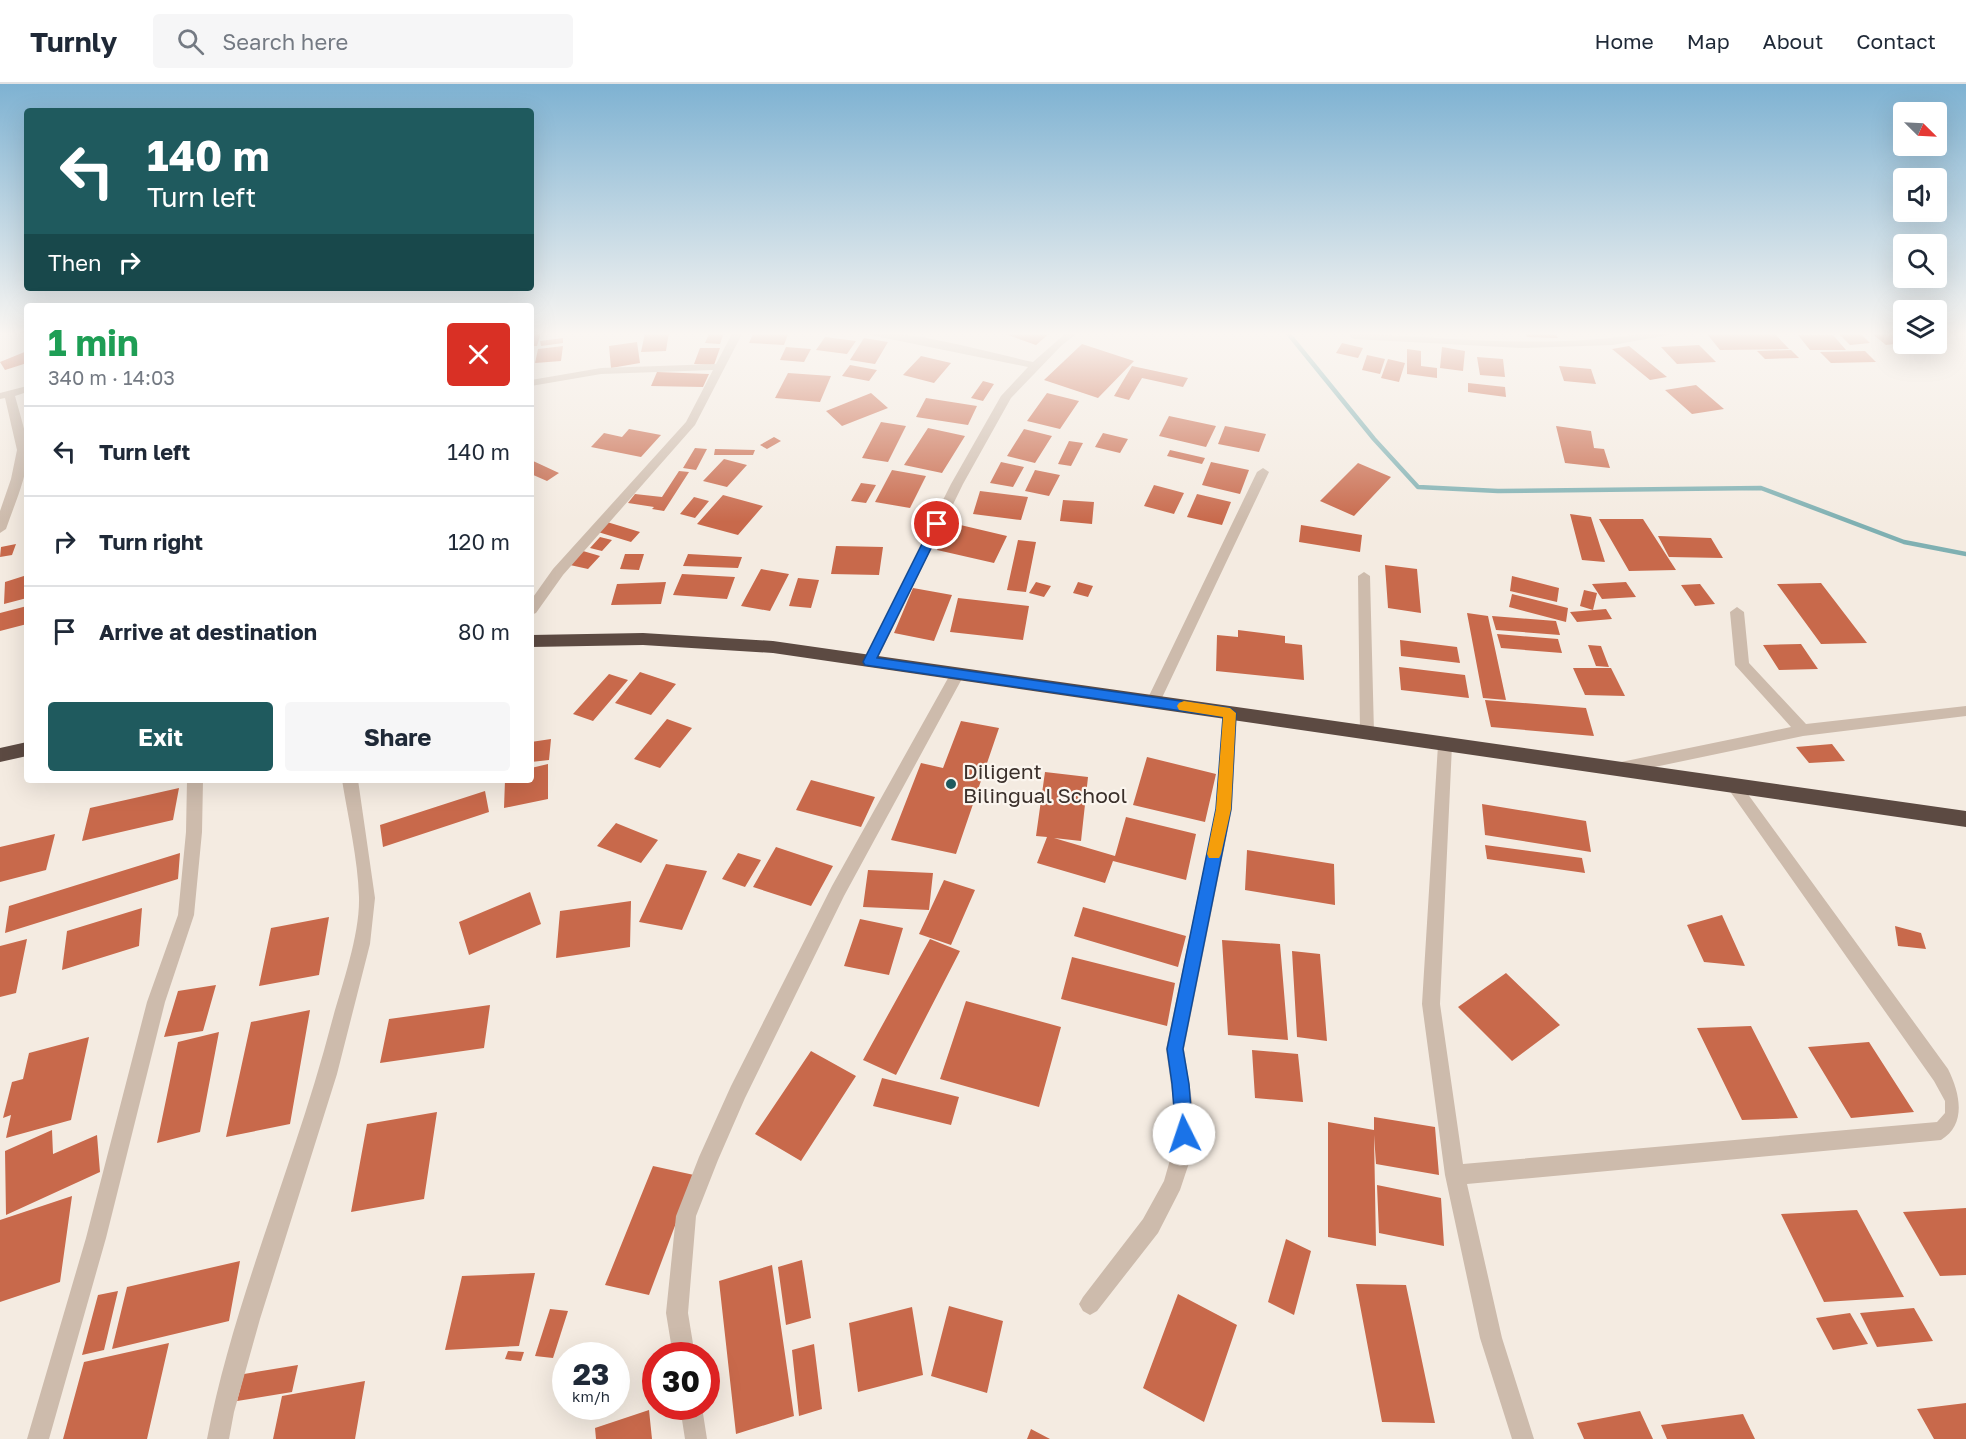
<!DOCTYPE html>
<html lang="en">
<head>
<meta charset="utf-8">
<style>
	body { margin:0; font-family:"Golos Text",sans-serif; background:#f6f6f7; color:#1f2937; height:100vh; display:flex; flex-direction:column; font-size:22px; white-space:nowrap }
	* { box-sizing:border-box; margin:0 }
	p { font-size:20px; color:#747a83 }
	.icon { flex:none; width:33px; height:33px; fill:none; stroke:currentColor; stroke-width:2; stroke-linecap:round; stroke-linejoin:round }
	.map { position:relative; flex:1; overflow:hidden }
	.sheet { position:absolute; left:24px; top:219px; width:510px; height:480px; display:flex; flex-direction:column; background:#fff; border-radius:6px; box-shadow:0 6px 24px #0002 }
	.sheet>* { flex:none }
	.banner { position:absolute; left:24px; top:24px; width:510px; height:183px; border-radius:6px; box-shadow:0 6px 24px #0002; background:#1f5a5e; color:#fff; overflow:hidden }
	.needle { width:39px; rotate:114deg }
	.controls { position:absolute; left:1893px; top:18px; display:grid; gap:12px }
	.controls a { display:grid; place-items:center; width:54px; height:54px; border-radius:6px; background:#fff; box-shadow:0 6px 24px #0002; font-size:30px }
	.speed { position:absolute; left:552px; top:1258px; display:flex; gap:12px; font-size:30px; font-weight:700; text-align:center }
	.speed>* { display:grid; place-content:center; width:78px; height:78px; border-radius:50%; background:#fff; box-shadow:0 6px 24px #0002; line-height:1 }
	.speed small { font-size:15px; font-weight:400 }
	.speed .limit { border:9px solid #d22; background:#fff; color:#111 }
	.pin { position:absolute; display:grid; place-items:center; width:51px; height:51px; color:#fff; margin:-26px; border:3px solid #fff; border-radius:50%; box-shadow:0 2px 6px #0007 }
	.me { position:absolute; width:66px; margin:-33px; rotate:356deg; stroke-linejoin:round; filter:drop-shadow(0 0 4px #0008) }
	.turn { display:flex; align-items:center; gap:21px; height:126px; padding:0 24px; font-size:27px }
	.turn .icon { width:78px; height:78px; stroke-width:2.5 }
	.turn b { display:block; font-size:42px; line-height:51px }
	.then { display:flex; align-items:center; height:57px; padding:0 24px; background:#0003; gap:12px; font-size:22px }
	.round { display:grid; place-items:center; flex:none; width:63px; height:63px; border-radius:6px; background:#f6f6f7 }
	.head { display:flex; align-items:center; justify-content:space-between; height:102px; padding:0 24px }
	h1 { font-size:36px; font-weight:700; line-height:45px; color:#1e9e55 }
	.primary-button { display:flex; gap:12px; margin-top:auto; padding:12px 24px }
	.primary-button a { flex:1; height:69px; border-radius:6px; background:#1f5a5e; color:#fff; font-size:24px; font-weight:700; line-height:69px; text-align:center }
	.primary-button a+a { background:#f6f6f7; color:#1f2937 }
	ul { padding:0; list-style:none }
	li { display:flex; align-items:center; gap:18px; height:90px; padding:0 24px; border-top:2px solid #e0e1e3 }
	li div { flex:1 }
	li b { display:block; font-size:22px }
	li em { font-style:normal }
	header { display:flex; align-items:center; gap:36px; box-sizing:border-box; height:84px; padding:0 30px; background:#fff; border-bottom:2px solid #e0e1e3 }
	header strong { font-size:28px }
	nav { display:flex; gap:33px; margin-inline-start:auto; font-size:21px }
	.search { width:420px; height:54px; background:#f6f6f7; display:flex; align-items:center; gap:15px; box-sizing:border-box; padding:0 21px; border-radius:6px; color:#747a83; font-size:22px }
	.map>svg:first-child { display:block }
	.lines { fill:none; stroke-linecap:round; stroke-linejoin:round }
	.stream { stroke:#7fb0b2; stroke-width:4.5 }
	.building { fill:#c8694b }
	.minor { fill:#cdbbac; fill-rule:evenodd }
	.highway { fill:#5c4a42; fill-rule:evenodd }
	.route { fill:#1a73e8; stroke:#114b97; stroke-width:1.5 }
	.slow { fill:#f59e0b }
	.poi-dot { fill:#1f5a5e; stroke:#fbf5ee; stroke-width:2 }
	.labels { text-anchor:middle; stroke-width:4.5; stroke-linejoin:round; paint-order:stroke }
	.poi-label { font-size:21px; fill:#3b302b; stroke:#fbf5ee; text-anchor:start }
</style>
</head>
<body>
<header>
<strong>Turnly</strong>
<div class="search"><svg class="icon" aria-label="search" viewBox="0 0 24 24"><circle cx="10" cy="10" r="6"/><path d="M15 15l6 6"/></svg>Search here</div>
<nav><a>Home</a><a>Map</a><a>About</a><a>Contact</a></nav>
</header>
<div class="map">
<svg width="1966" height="1355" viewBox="0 0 1966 1355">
	<rect width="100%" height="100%" fill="#f4ebe1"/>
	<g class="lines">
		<path class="stream" d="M1287 248 1374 355 1418 403 1498 407 1761 404 1904 458 1966 470"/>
	</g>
	<path class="building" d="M533 248H541L537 262H531Z
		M669 248 666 267 641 268 645 249Z
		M710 248H724L720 260 705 259Z
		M754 248H789L784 261 749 259Z
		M1007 248H1051L1036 261 1005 250Z
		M1525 248H1554L1558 254 1527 253Z
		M1837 248H1859L1870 259 1850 261Z
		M1870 248H1904V259L1886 261Z
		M1707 250H1775L1789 265 1720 266Z
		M1798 251H1833L1846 266H1810Z
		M825 253 856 257 847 270 816 266Z
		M563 254V259L541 262 540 257Z
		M864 254 888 258 875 280 850 276Z
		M637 258 640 279 611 284 609 262Z
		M1342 259 1363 264 1358 274 1336 269Z
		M1082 260 1134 277 1098 314 1044 296Z
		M1699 261 1716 278 1677 280 1661 263Z
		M563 262 561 277 535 279 538 265Z
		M1629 262 1667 293 1650 296 1612 265Z
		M786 263 811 265 804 278 780 276Z
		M1442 263 1465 267 1463 287 1440 284Z
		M700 264H720L714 281 694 280Z
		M1407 265 1421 267V282L1437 284V294L1407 290Z
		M1791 266 1799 274 1765 275 1757 267Z
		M27 267V279L5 286 0 278Z
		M1865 267 1876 278 1831 279 1820 268Z
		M1367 271 1385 275 1380 290 1362 286Z
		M921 272 951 279 934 299 903 291Z
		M1477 273 1503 275 1505 293 1480 291Z
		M1388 275 1405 279 1399 298 1381 294Z
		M850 281 877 286 869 297 842 292Z
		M1132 282 1188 294 1183 303 1142 294 1129 316 1114 312Z
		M1559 282 1591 285 1596 300 1564 297Z
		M657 288 709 290 703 303 651 302Z
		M788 289 831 292 820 318 775 314Z
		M983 297 994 300 983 317 971 314Z
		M1468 299 1505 303 1506 313 1468 308Z
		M1696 301 1724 325 1692 330 1665 306Z
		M871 309 888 324 842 342 826 327Z
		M1047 309 1079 317 1060 345 1027 337Z
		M926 314 977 322 968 341 916 333Z
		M1169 332 1216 342 1206 363 1159 352Z
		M881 338 906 342 888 378 862 374Z
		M1225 342 1266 350 1259 368 1218 360Z
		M1556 342 1591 347 1594 364 1604 365 1610 384 1565 379Z
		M928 344 965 352 942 389 904 381Z
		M629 345 661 351 641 373 591 363 604 349 622 353Z
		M1024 345 1052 352 1035 379 1007 372Z
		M1103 349 1128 355 1120 369 1095 363Z
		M774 353 781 357 767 365 760 361Z
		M1069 357 1083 359 1071 382 1058 380Z
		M695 364 707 365 696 386 683 384Z
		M715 365 755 366 753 371H714Z
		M1170 366 1205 374 1202 380 1167 372Z
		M724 375 747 381 727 403 703 397Z
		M531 376 559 389 547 397 531 390Z
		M1001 378 1024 383 1013 403 990 399Z
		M1211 378 1249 386 1240 410 1202 401Z
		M1358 379 1391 393 1354 432 1320 417Z
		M892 386 926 392 910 424 875 418Z
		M1035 386 1060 391 1049 412 1025 407Z
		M679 387 689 388 664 427 652 425 654 423 628 419 635 410 662 413Z
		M861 399 876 401 866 419 851 417Z
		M1154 401 1184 409 1174 430 1144 422Z
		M980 407 1028 413 1021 436 973 430Z
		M1197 410 1231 418 1222 441 1187 433Z
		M723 411 763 422 738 451 697 440Z
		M694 413 709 417 695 434 680 430Z
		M1063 416 1094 418 1092 440 1060 437Z
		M1570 430 1591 433 1605 478 1582 476Z
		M1599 435H1643L1676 486 1629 487Z
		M607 438 640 448 631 458 598 448Z
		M952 439 1007 452 994 479 937 466Z
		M1301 441 1362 451 1360 468 1299 458Z
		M1658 452 1711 454 1723 474 1669 473Z
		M600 453 612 456 602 467 590 464Z
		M1018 456 1036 458 1026 508 1007 506Z
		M16 460 12 471 0 473 1 463Z
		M836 462 883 463 879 491 831 490Z
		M583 467 600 472 588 485 570 481Z
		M625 470H644L639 486 620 485Z
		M688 470 742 473 738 484 683 482Z
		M1385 481 1417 485 1421 529 1388 524Z
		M761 485 789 490 770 527 741 522Z
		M682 490 735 493 727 515 673 511Z
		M27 491V514L4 520 5 498Z
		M1512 492 1559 504 1557 518 1510 507Z
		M798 494 819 496 811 524 789 522Z
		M666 498 661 520 611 521 617 500Z
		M1036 498 1051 502 1044 513 1029 509Z
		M1078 498 1093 502 1088 513 1073 509Z
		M1626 498 1636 513 1602 515 1592 500Z
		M1821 499 1867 559 1821 560 1777 500Z
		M1700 500 1715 520 1695 522 1681 501Z
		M913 504 952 511 934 557 894 549Z
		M1584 506 1597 509 1593 526 1580 522Z
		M1512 510 1568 524 1566 538 1509 523Z
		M958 514 1029 522 1023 556 950 548Z
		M27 522V540L0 547V529Z
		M1606 525 1612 535 1577 538 1570 528Z
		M1467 529 1488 532 1506 616 1483 614Z
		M1492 532 1556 537 1560 551 1496 546Z
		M1238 546 1285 552V559L1302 561 1304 596 1216 587 1217 551 1238 553Z
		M1497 550 1558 555 1562 569 1501 564Z
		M1400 556 1457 563 1460 579 1401 572Z
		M1801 560 1818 585 1779 586 1763 561Z
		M1588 561 1601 562 1609 583 1596 582Z
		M1399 583 1465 591 1469 614 1401 606Z
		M1573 584H1611L1625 612 1585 611Z
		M640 588 676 600 651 631 615 619Z
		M609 590 628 596 593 637 573 630Z
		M1485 616 1586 624 1594 652 1491 643Z
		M667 635 692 644 660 684 634 675Z
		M961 637 999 644 956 770 891 756 921 679 943 684Z
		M551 655 549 676 531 678V658Z
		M1832 660 1845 677 1809 679 1796 663Z
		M1147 673 1216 690 1205 738 1133 721Z
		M548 680V715L504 724 505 696H531V684Z
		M1045 688 1088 693 1081 757 1054 754 1115 772 1126 733 1196 750 1186 796 1113 777 1105 799 1037 779 1047 753 1036 752Z
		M811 696 875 713 861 743 796 726Z
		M179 704 173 736 82 757 90 724Z
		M485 707 489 728 383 763 380 741Z
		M1482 720 1586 737 1591 768 1485 751Z
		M616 739 658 756 641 779 597 762Z
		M55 750 46 786 0 798V763Z
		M1485 761 1582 774 1585 789 1487 775Z
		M776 763 833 782 811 822 753 803Z
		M1247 766 1334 780 1335 821 1245 806Z
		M180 769 178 795 5 849 9 822Z
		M738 769 761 776 745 803 722 795Z
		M666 780 707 787 682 846 639 838Z
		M868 786 933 789 929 826 863 823Z
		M944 796 975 806 951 861 919 850Z
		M530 808 541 840 469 871 459 838Z
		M631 817 630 863 556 874 560 827Z
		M1083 823 1186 852 1178 883 1074 852Z
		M142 824 139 862 62 886 67 847Z
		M1722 831 1745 882 1704 878 1687 841Z
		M329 833 319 891 259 902 271 844Z
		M860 835 903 844 889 891 844 882Z
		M1895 842 1921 849 1926 865 1898 862Z
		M27 855 16 909 0 913V862Z
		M930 855 960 867 896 991 863 976Z
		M1222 856 1280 860 1288 956 1228 951Z
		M1292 867 1320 870 1327 957 1297 953Z
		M1072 873 1175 899 1167 942 1061 915Z
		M1506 889 1560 941 1512 977 1458 923Z
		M216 901 203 947 164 953 178 907Z
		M966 917 1061 943 1039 1023 940 995Z
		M490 921 484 964 380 979 389 935Z
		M310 926 290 1040 226 1053 251 938Z
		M1751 942 1798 1034 1742 1036 1697 944Z
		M219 948 200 1048 157 1059 178 958Z
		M89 953 71 1036 6 1054 11 1031 3 1034 12 998 23 995 29 969Z
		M1869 958 1914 1028 1851 1034 1808 963Z
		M1252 966 1298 970 1303 1018 1255 1014Z
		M811 967 856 992 801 1077 755 1050Z
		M882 994 959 1013 951 1041 873 1022Z
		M437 1028 424 1115 351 1128 367 1040Z
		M1374 1033 1435 1043 1439 1091 1376 1080 1374 1051 1376 1162 1328 1153V1038L1374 1046Z
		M52 1046 53 1070 97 1051 100 1088 6 1131 5 1067Z
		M653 1082 694 1091 649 1211 605 1201Z
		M1377 1101 1441 1114 1444 1162 1379 1149Z
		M72 1112 60 1198 0 1218V1136Z
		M1966 1124V1191L1940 1192 1903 1128Z
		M1857 1126 1904 1213 1824 1218 1781 1130Z
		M1286 1155 1311 1167 1294 1231 1268 1218Z
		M802 1176 811 1234 786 1241 778 1183Z
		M240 1177 229 1237 112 1265 127 1203Z
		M772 1181 794 1332 736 1350 719 1197Z
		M535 1189 519 1262 445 1266 462 1192Z
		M1356 1200 1406 1201 1435 1339 1382 1338Z
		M118 1207 104 1266 82 1271 98 1211Z
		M1178 1210 1237 1241 1204 1338 1143 1304Z
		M949 1222 1003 1237 987 1309 931 1292Z
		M912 1223 923 1291 858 1308 849 1239Z
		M1914 1224 1933 1257 1877 1263 1860 1229Z
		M550 1225 568 1227 553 1274 535 1272Z
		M1850 1229 1868 1260 1833 1266 1816 1234Z
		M169 1259 147 1355H63L84 1278Z
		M814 1260 822 1325 799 1332 792 1266Z
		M508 1267 524 1268 521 1277 505 1275Z
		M298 1281 292 1308 237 1317 244 1290Z
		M365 1297 355 1355H273L282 1312Z
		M1966 1319V1355H1934L1917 1325Z
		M649 1326 652 1355H596L595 1344Z
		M1640 1327 1653 1355H1584L1577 1339Z
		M1743 1330 1755 1355H1667L1661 1341Z
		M1031 1345 1050 1355H1027Z"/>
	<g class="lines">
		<path class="minor" d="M733 248H743L695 341 563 491 536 529 531 531V516L553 485 686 338 713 286 601 290 531 302V296L601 284 716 280Z
			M865 248C921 248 978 266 1033 278L1067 248H1078L1061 262 1011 314 963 400 876 578 869 583 862 578 951 400 1001 312 1028 283 870 251Z
			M1651 248H1673L1668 251 1613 261 1521 264 1354 255 1349 252 1354 249C1453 254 1553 266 1651 248Z
			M27 302V308L15 312C19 327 24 342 27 358 31 386 15 418 6 445L0 449V427L11 395 17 366 5 314 0 315V309Z
			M1263 384 1269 388 1160 618 1153 623 1148 622 1146 618 1257 388Z
			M1364 488 1370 492 1374 649 1372 653H1362L1360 649 1358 492Z
			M1737 523 1744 528 1749 579 1806 640 1966 622V632L1803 652 1621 690 1616 688 1613 684 1616 680 1621 678 1791 643 1735 581 1730 528Z
			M957 586 964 591 844 812 745 1014 718 1076 696 1132 688 1229 695 1272H673L666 1229 676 1132 699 1073 731 1002 832 802 952 587Z
			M1230 624 1237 629 1232 725 1184 965 1194 1030 1190 1076 1180 1106 1158 1149 1097 1227 1090 1231 1083 1227 1079 1220 1083 1213 1143 1135 1164 1097 1170 1076 1175 1030 1166 965 1216 725 1223 629Z
			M1445 655 1450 657 1452 661 1440 920 1463 1080 1937 1038 1945 1029V1017L1934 997 1729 706 1726 702 1729 698H1739L1948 985C1961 1011 1966 1041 1941 1056L1467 1100 1502 1254 1534 1355H1512L1480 1254 1445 1091 1422 920 1438 661 1440 657Z
			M187 696H203L202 748 194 831 165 918 106 1154 49 1355H27L86 1154 147 918 178 831 186 748Z
			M342 696H358L375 814 370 860 337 990 260 1235 234 1328 229 1355H207C234 1214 296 1077 332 937 342 901 360 851 359 813 358 776 348 733 342 696Z
			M680 1323H702L707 1355H685Z"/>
		<path class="highway" d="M643 549 773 557 1966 727V743L773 569 643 561 531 563V551Z
			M27 658V672L0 678V664Z"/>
	</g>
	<linearGradient id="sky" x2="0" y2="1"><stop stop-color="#7eb2d2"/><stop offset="0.57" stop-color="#faf6f2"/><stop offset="1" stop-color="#faf6f2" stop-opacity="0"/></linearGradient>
	<rect width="1966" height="438" fill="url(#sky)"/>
	<path class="route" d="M937 436 943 440 877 574 1230 624 1236 629 1231 725 1183 965 1189 1000 1193 1050 1190 1056 1184 1058 1178 1056 1176 1050 1172 1000 1167 965 1216 725 1223 633 865 581 863 578 932 440Z"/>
	<path class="slow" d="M1184 617 1230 624 1236 629 1231 725 1221 770 1219 774H1209L1207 770 1216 725 1223 633 1179 626 1177 622 1179 619Z"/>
	<circle class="poi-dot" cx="951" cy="700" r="6"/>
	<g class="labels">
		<g class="poi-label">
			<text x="963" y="695">Diligent<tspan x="963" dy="24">Bilingual School</tspan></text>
		</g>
	</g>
</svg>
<div class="controls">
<a><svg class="needle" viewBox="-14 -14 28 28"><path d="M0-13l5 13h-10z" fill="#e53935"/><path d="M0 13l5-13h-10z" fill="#747a83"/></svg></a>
<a><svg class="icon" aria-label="sound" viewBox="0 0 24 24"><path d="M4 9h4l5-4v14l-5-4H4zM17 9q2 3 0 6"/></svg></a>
<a><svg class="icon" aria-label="search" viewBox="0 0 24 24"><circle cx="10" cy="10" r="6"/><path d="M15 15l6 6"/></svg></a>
<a><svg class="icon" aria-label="layers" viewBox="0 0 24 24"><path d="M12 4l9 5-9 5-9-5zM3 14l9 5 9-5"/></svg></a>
</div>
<div class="speed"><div>23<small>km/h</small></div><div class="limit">30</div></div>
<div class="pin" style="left:937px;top:440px;background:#d93025"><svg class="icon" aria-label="arrive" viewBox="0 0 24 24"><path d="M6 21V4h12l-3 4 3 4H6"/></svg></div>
<svg class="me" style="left:1184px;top:1050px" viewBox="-20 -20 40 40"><circle r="19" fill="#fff"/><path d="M0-13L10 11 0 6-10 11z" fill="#1a73e8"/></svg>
<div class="banner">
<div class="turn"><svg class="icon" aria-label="left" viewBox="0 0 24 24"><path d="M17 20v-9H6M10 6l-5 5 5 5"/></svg><div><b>140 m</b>Turn left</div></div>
<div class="then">Then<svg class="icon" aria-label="right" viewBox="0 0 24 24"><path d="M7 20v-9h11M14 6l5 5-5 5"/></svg></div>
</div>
<section class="sheet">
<div class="head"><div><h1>1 min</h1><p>340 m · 14:03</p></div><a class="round" style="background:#d93025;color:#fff"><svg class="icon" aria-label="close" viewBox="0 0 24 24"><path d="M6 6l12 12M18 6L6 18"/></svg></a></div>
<ul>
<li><svg class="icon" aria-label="left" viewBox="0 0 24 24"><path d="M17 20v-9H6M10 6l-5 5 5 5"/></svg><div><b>Turn left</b></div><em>140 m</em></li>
<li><svg class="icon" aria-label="right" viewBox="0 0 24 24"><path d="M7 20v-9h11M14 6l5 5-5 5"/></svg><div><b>Turn right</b></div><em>120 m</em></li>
<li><svg class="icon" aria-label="arrive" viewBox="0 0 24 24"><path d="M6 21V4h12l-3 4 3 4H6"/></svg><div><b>Arrive at destination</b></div><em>80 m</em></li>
</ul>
<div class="primary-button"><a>Exit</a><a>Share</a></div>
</section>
</div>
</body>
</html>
